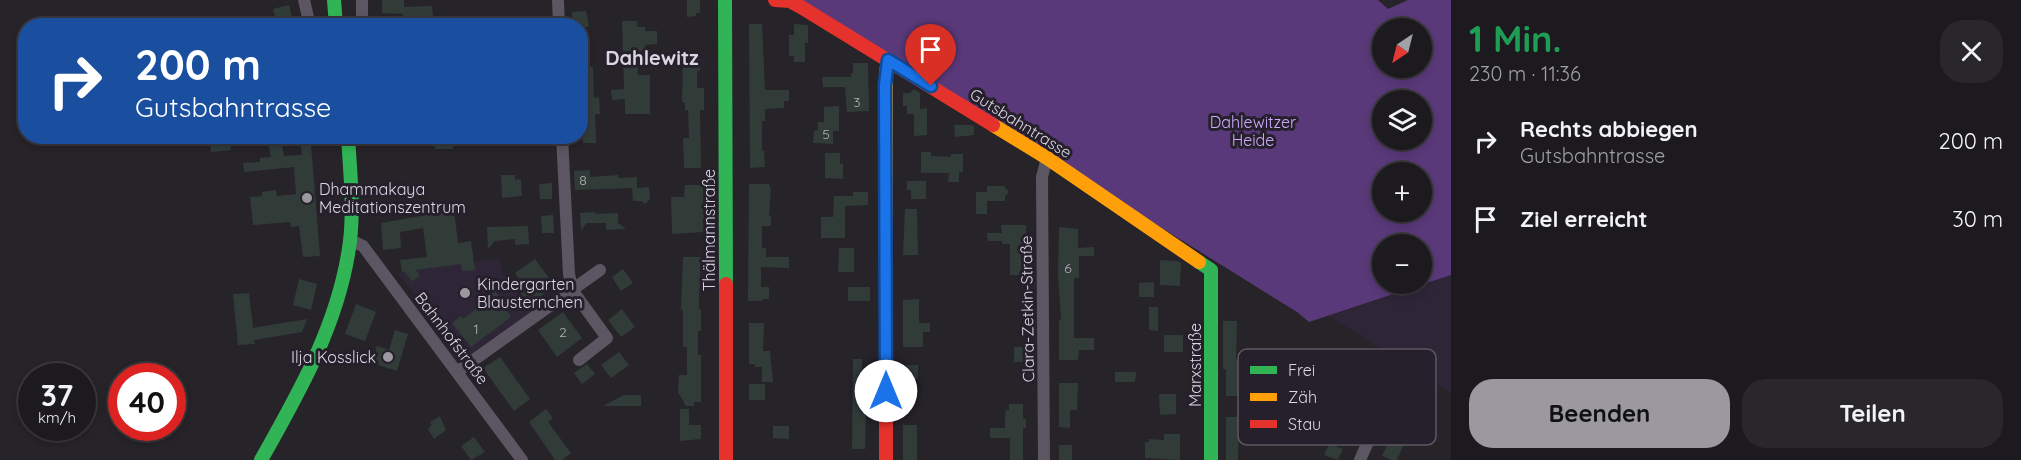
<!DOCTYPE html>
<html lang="de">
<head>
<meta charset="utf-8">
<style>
	body { margin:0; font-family:Quicksand,sans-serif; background:#29272c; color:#f1f3f6; height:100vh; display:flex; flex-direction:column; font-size:22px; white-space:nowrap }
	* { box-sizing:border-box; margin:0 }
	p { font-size:20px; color:#a0a1a4 }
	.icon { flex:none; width:33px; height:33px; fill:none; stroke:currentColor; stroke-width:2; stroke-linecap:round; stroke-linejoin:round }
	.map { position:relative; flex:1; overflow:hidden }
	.details { display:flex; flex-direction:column; background:#1c1a1f; width:570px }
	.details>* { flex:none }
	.banner { position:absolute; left:18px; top:18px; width:570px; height:126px; border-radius:24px; box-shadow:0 3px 9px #0003,0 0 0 2px #3a383d; background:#1a4fa0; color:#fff; overflow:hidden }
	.needle { width:39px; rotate:215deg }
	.tools { position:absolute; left:1372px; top:18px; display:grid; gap:12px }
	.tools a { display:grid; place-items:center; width:60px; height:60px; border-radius:50%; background:#1c1a1f; box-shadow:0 3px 9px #0003,0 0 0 2px #3a383d; font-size:30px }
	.speed { position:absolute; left:18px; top:363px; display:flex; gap:12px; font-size:30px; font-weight:700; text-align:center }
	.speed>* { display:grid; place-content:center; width:78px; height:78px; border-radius:50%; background:#1c1a1f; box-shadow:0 3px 9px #0003,0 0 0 2px #3a383d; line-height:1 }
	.speed small { font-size:15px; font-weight:400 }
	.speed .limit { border:9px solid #d22; background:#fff; color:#111 }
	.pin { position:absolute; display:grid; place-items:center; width:51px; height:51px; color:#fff; margin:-62px -26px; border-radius:50% 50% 50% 0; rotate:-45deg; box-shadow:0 0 6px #0007 }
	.pin .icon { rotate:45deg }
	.me { position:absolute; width:66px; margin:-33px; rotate:0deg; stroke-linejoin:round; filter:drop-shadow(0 0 4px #0008) }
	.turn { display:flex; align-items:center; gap:21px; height:126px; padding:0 18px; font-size:27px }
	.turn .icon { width:78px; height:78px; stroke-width:2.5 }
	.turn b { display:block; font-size:42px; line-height:51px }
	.round { display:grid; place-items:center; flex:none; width:63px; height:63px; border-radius:24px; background:#29272c }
	.headline { display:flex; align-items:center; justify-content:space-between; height:102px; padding:0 18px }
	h1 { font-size:36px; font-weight:800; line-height:45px; color:#1e9e55 }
	.cta { display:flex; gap:12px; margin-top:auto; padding:12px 18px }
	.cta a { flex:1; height:69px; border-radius:24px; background:#9c98a0; color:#111; font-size:24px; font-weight:800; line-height:69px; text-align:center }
	.cta a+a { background:#29272c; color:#f1f3f6 }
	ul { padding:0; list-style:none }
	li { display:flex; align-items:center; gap:18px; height:78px; padding:0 18px }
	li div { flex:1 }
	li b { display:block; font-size:22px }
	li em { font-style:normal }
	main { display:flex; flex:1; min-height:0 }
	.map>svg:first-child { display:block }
	.built { fill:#2e2637 }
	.forest { fill:#593979; fill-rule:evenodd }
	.building { fill:#313c39 }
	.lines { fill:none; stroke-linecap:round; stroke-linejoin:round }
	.street { stroke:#5b5661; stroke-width:12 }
	.fast { stroke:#30b455; stroke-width:14 }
	.slow { stroke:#ff9f0a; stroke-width:14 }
	.jam { stroke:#e5322d; stroke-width:14 }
	.route-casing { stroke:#114b97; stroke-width:15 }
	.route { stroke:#1a73e8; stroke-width:10 }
	.poi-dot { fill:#9c98a0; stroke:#25202c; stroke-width:2 }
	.labels { text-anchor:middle; stroke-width:6; stroke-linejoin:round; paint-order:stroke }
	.number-label { font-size:14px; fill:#b0b0b6 }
	.park-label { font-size:16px; fill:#cfaafc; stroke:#25202c }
	.street-label { font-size:16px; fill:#dbd7e0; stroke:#25202c }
	.poi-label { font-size:16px; fill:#dbd7e0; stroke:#25202c; text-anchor:start }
	.quarter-label { font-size:20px; font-weight:bold; fill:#dbd7e0; stroke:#25202c }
	.key { fill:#25202c; stroke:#5c5762; stroke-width:1.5 }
	.key-label { font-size:16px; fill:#dbd7e0 }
</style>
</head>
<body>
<main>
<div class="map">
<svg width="1451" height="460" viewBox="0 0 1451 460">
	<rect width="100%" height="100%" fill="#262329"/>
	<path class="built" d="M499 258 503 274 531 312 464 361 398 273Z
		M1451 275V393L1329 316Z"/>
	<path class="forest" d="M795 0H1378L1388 9 1408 0H1451V275L1309 322 1297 312ZM1383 28H1422V68H1383ZM1383 100H1422V140H1383ZM1383 172H1422V212H1383ZM1383 244H1422V284H1383Z"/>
	<path class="building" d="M382 0H404V7L432 6 433 17 403 19V14L382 13Z
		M687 0H700V13H696V16L687 17Z
		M289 5 294 26H277L273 9Z
		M586 11 589 27 573 26 572 12Z
		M622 21H637V27H645V31H657V44L645 45 646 51H637L638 75H650V114H625V99L612 100 611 90 624 89Z
		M749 24H762L765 90H789V101H784V108L765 109V121H762V151H764L765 167 750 168Z
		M794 24 808 25V43H805V62H794V56H789V35H794Z
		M580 47H588L589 67H593L594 98 599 97 600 114H595L596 143H583Z
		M683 58H700V71H697V88H704V110H700L701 168H684L683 138H689L688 110H685V103L682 102Z
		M853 63H868L869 111 847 112 845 87H823L822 77H851V73H853Z
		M914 89 920 93V109L927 108V135L914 136V114H907V106H903V93H910Z
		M839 106V131H833V144L813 143 814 131 818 130V122H824V107Z
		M954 125H972L974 126V135L955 137Z
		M229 136 231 150 211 152 210 139Z
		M453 138V149H435L434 139Z
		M281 140 284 156 302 155 301 146 311 145 320 256 303 257 299 226 291 227 290 222 253 225 250 197 262 196V192L276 190 277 196 296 194 294 167 244 172 243 163 260 162V158L271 157 268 141Z
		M921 152H931V156L951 157V154H963V172H959V182H948L949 173H921Z
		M825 153H840V164L843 163V179L825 178Z
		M590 170V177L618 175V178L637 177V188L649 187 650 199 645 204 642 201H633L632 188 575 190 574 171Z
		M501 175H515V180L521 179 522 196 502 198Z
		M907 181H926V199H911V190H907Z
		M552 183V199H540L539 184Z
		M749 184H769L771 189 769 216H771V226H762V248H766V257H789V268L761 267V287H769V299H762V301H748Z
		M685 185H704V232L672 234 671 197H684Z
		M987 186H1004L1009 192 1005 196V201H987V214H976V192H987Z
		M853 192H868V205L845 206V238H821V217H833L834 196H853Z
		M905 209H917L918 255H903Z
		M454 210 458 243 471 241 475 270 462 271 461 264 416 270 420 276 412 281 405 272H402L400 260 427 257 423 228 400 232 401 248 383 250 381 223Z
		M595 212V214L618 213V223L626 229 606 230V223H587L581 230 580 213Z
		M553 215 554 233H542L541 216Z
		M1001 225H1026L1027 275H1010V244H1002V241H988L987 233H1002Z
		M528 226 529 244 515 245V239L495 241 488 249 487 227Z
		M1059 227 1078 229V248L1094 247V256H1079V278H1074V338H1094V350H1079L1078 360H1059V320H1061L1058 278Z
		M839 248H854V272H838Z
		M683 257H701L699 298V309L701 310V331H698V355H701V402H694V406H686L678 392 679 375H687V347H683V310H681Z
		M535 259 554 285 530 305 515 286 521 282 515 273Z
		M1160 260 1177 261 1181 263 1180 286 1160 285Z
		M623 269 633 283 621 291 612 277Z
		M299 279 317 284 311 310 293 305Z
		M1154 282V297H1139V283Z
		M492 287 508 309 506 310 511 317 471 347 452 323 461 316 463 319 476 309 493 307Z
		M848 287H870V301H848Z
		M249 293 253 328 307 319 302 332 254 340 255 344 238 345 233 294Z
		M919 299V323H930V332H923V347H903V300Z
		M356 304 376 312 365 341 345 334Z
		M1149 307H1158V331L1149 330Z
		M622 309 635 327 621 337 608 320Z
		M563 312 582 338 557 357 538 330Z
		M1223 321H1237L1236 360H1240V376H1244V390H1240V396H1226V369H1223Z
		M749 323H764L763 351H770L773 382H762V367H755V364H749Z
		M395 330 408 334 397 371 372 363 377 346 389 350Z
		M1164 335H1183V352H1164Z
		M1014 347H1028V362H1014Z
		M619 352 629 365 611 378 601 365Z
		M500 357 530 399 514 411 483 368Z
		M853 359H862V374H869L870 387 863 388 866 412 865 449H852Z
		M587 364 595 374 582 384 574 373Z
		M905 365H918V379H904Z
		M1115 372H1136L1135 382H1115Z
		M1059 383H1078L1077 410H1070V428L1059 427Z
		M749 384H765V400H749Z
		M1159 394H1176V414L1160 415Z
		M624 395H641V406H603Z
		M1009 404H1023V419H1026V428H1023V460H1010V438H990V428H1005V417L1006 410H1009Z
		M1239 407H1248L1247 418H1239L1238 460H1226V417H1239Z
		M546 409 553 418 548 422 571 453 562 460H555L529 422Z
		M680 409H689V425H701V439L680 441Z
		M1399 412 1412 418 1405 433 1408 435 1397 460H1392L1382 456 1395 428 1392 427Z
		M440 416 446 430 434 439 428 429 432 425 430 422Z
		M903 425H917V460H903Z
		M773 426H789V439L773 438Z
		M1164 434H1180V460L1145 458V442H1149V439L1164 440Z
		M474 437 485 452 471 460 461 446Z
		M1332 437 1335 446 1343 449 1338 460 1324 455Z
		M1059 445H1072V460H1059Z"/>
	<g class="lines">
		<path class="street" d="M304 0 310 26
			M558 0 559 26
			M362 26V0
			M562 136 569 274 573 291 607 338 579 360
			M350 240 363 246 522 460
			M457 372 600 270
			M1044 460 1042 177 1047 158
			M1360 460 1393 385"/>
		<path class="fast" d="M334 0 336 26
			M725 0 726 284
			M1199 262 1211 270V460
			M261 460C300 391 340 321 350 241 354 206 350 171 348 136"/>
		<path class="slow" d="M993 125 1047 158 1199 262
			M886 267V73L888 60"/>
		<path class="jam" d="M775 0 790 1 801 7 993 125
			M886 267V460
			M726 284V460"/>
	</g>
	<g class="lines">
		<defs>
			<path id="route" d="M886 391 885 85 888 60 931 86"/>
		</defs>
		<use href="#route" class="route-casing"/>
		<use href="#route" class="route"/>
	</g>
	<g class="poi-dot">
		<circle cx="307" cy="198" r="6"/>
		<circle cx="465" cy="293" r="6"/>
		<circle cx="388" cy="357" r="6"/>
	</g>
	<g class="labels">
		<g class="number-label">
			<text x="857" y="107">3</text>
			<text x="826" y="139">5</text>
			<text x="583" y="185">8</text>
			<text x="1068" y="273">6</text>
			<text x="476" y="334">1</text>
			<text x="563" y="337">2</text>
		</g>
		<g class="park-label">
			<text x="1253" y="128">Dahlewitzer<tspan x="1253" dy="18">Heide</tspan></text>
		</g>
		<g class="street-label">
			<text transform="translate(1021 123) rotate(32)" y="6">Gutsbahntrasse</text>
			<text transform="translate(709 230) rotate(-90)" y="6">Thälmannstraße</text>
			<text transform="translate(1027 309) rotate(-91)" y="6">Clara-Zetkin-Straße</text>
			<text transform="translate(452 338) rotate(53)" y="6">Bahnhofstraße</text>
			<text transform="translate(1195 365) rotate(-90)" y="6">Marxstraße</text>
		</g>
		<g class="poi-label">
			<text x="319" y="195">Dhammakaya<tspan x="319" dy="18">Meditationszentrum</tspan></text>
			<text x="477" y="290">Kindergarten<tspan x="477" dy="18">Blausternchen</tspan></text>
			<text x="376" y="363" text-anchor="end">Ilja Kosslick</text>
		</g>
		<g class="quarter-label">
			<text x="652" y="65">Dahlewitz</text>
		</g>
	</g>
	<rect x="1238" y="349" width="198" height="96" rx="9" class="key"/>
	<rect x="1250" y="366" width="27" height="8" fill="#30b455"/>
	<rect x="1250" y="393" width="27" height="8" fill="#ff9f0a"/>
	<rect x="1250" y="420" width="27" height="8" fill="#e5322d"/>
	<g class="key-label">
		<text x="1288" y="376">Frei</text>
		<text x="1288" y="403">Zäh</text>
		<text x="1288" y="430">Stau</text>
	</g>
</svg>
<div class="tools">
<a><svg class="needle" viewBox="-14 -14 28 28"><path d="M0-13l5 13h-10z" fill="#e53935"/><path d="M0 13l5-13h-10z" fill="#a0a1a4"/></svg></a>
<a><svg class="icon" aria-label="layers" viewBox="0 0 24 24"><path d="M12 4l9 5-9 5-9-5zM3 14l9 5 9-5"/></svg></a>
<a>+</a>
<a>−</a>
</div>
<div class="speed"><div>37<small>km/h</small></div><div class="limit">40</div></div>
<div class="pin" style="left:931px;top:86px;background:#d93025"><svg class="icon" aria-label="arrive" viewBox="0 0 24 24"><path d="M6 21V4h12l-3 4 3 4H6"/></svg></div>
<svg class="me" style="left:886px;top:391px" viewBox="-20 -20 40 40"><circle r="19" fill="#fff"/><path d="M0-13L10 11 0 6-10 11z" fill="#1a73e8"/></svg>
<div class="banner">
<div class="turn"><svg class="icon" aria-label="right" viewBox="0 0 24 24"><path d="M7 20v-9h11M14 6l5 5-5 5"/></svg><div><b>200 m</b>Gutsbahntrasse</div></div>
</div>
</div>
<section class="details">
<div class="headline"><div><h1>1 Min.</h1><p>230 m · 11:36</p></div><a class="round"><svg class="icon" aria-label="close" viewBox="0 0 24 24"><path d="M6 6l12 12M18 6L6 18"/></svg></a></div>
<ul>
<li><svg class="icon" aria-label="right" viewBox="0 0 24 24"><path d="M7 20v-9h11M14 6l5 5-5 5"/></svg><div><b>Rechts abbiegen</b><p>Gutsbahntrasse</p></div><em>200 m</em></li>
<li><svg class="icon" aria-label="arrive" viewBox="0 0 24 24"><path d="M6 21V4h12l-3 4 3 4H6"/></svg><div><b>Ziel erreicht</b></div><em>30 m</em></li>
</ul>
<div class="cta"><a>Beenden</a><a>Teilen</a></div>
</section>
</main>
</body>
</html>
